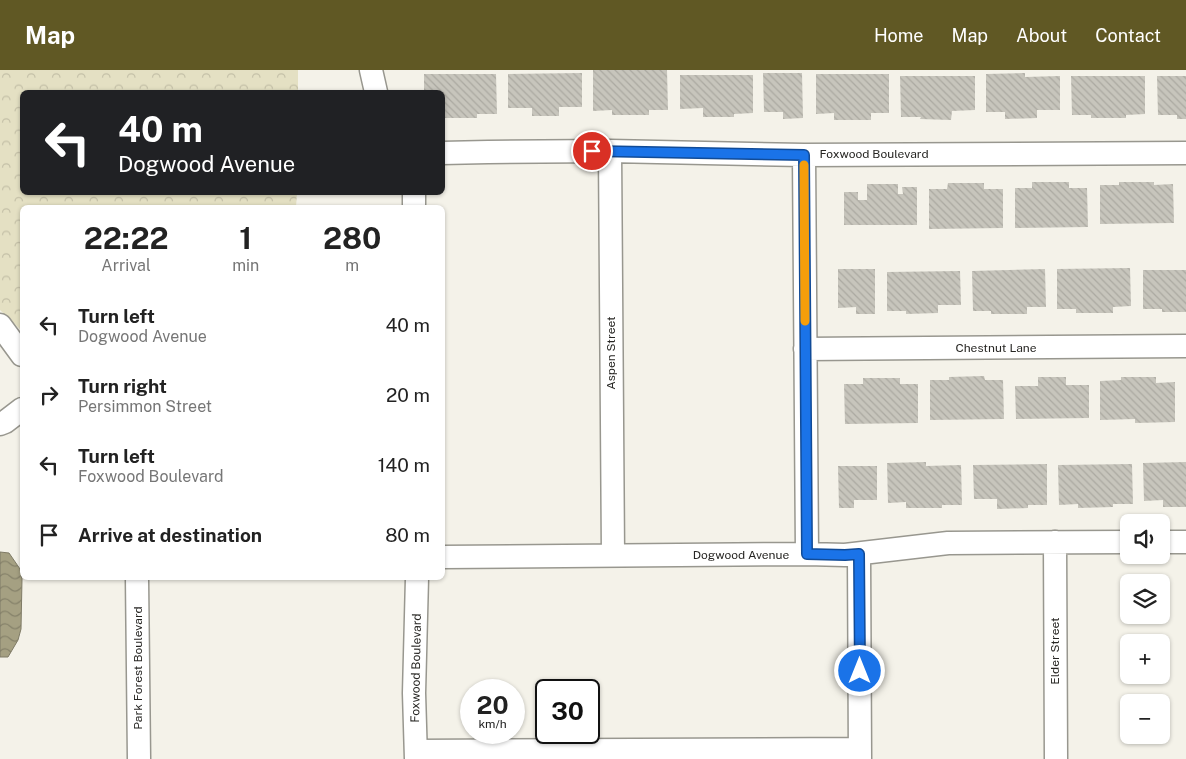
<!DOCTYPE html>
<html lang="en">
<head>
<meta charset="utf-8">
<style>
	body { margin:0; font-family:"Public Sans",sans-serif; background:#f6f6f6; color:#222; height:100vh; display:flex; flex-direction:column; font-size:19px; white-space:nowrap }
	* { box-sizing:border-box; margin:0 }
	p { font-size:16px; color:#767676 }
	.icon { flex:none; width:28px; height:28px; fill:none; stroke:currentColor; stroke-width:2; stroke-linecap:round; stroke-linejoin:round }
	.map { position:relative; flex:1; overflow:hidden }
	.drawer { position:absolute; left:20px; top:135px; width:425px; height:375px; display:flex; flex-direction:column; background:#fff; border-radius:8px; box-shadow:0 1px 4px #0004 }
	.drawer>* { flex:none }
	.banner { position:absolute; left:20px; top:20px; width:425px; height:105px; border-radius:8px; box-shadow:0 1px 4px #0004; background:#202124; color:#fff; overflow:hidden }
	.fabs { position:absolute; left:1120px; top:444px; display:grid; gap:10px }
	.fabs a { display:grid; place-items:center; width:50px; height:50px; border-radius:8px; background:#fff; box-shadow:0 1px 4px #0004; font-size:25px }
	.speed { position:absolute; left:460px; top:609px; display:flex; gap:10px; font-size:25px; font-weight:700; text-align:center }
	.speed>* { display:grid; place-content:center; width:65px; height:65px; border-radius:50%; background:#fff; box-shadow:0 1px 4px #0004; line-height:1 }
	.speed small { font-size:12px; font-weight:400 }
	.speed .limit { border:2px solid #111; border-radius:8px; background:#fff; color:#111 }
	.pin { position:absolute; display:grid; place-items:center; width:42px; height:42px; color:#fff; margin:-21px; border:2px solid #fff; border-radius:50%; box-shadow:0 1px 5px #0007 }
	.me { position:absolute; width:55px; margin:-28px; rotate:0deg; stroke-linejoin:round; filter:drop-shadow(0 0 4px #0008) }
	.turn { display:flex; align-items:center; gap:18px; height:105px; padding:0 15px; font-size:22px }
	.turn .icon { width:65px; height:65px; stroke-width:2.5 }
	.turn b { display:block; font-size:35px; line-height:42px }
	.eta { display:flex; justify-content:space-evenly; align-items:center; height:85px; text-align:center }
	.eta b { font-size:30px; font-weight:700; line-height:35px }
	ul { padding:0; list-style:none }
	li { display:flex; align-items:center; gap:15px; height:70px; padding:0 15px }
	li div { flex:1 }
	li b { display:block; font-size:19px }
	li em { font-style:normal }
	header { display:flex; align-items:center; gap:30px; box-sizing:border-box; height:70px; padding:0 25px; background:#605824; color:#fff }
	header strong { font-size:24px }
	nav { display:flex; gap:28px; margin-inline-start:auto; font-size:18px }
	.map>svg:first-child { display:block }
	.forest { fill:url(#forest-crowns) }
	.water { fill:url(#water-waves); stroke:#7f7b66 }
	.building { fill:url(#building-back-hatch) }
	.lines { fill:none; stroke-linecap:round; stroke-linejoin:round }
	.minor-casing { stroke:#98978f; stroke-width:25 }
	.minor { stroke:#fff; stroke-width:22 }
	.route-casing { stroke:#114b97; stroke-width:12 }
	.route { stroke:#1a73e8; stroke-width:9 }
	.slow { stroke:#f59e0b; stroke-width:9 }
	.labels { text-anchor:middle; stroke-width:4; stroke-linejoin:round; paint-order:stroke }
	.street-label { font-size:12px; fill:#272623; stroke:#fff }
</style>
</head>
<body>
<header>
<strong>Map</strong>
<nav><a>Home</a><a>Map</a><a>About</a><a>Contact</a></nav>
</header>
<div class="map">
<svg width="1186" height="689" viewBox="0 0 1186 689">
	<defs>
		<pattern id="forest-crowns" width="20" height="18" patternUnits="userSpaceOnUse" patternTransform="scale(1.25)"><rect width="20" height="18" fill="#e4e0c3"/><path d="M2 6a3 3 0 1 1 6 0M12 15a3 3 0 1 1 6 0" fill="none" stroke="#c4c0a7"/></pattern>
		<pattern id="water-waves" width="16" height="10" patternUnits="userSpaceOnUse" patternTransform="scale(1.25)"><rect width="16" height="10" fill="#a5a082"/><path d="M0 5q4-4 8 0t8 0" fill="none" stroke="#86826a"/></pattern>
		<pattern id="building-back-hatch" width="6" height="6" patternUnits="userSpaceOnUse" patternTransform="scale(1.25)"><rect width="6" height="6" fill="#c7c5bc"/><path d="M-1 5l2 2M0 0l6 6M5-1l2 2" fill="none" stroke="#aba9a1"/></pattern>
	</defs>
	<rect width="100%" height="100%" fill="#f4f2e9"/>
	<path class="forest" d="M0 0H298V22H22V122L297 123 296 137 22 138V261L0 240Z"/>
	<path class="water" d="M0 482 9 483 20 499 22 509 21 559 18 570 8 587H0Z"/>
	<path class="building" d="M593 0H667L668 40H649V45H612V40L593 41Z
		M582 3V37H559V46H532V38H508V4Z
		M763 3H802L803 48 783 49V42H764Z
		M1025 3V7L1060 6V40H1037V48L1005 49V42H986V4Z
		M424 4H496L497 44H477V48H442V22H424Z
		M816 4H889V43H871V50H834V43L816 44Z
		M680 5H753V43L734 44V47H703V38L680 39Z
		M900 6H975V40L952 41 951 50 920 49 921 47H901Z
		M1071 6H1145V44L1126 45V48H1091V45H1072Z
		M1157 6H1186V49H1177V45H1158Z
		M1032 112H1069V118H1087L1088 157 1015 158V118H1032Z
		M1119 112H1154V115L1173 114 1174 153 1100 154V115H1119Z
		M948 113H984V119H1003V158L929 159V119H947Z
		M867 114H898V124H903L902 117H917V155H844V122H858V130H867Z
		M1130 198 1131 236 1113 237V243H1076V239H1057V199Z
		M838 199H875V244H856V237L838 238Z
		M1045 199 1046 237H1027V244H991V241H973L972 201Z
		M1143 200H1186V242H1162V239H1143Z
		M960 201 961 235H938V243L906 244V241H887V202Z
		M984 306 985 310H1003L1004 349 930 350V310H949V307Z
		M1038 307H1066V315H1089V348L1016 349 1015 316H1038Z
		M1121 307H1156V313L1175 312V352L1135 353V349L1100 350V311L1121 310Z
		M863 308H900V314H918V353L845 354 844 314H863Z
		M926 392V396L961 395 962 435H942V438H906V432L888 433 887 393Z
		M1186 392V437H1163V430L1144 431 1143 393Z
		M1047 394V435H1028V438L997 439V429H974L973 395Z
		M1132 394 1133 434H1113V437L1078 438V434L1059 435 1058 395Z
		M838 396H877V430H854V438H839Z"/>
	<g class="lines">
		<defs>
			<path id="minor" d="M371 0 376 22
				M610 81 613 485
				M442 83 488 82 610 81 804 85 1186 83
				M804 85 807 484
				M414 122V138
				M0 255 22 285
				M805 279 1186 276
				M0 354 5 352 22 339
				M1055 472 1056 689
				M1161 472H1186
				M859 484 860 689
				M442 487 807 484 845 485 948 473 1129 472
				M137 508 139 689
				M416 681 860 679
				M416 689 414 623 417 508"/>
		</defs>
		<use href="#minor" class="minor-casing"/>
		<use href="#minor" class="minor"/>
	</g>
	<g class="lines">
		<defs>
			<path id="route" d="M592 81 804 85 807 484 845 485 859 484 860 601"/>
		</defs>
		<use href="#route" class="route-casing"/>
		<use href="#route" class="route"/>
		<path class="slow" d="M804 95 805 251"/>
	</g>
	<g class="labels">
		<g class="street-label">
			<text x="874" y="88">Foxwood Boulevard</text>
			<text x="996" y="282">Chestnut Lane</text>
			<text transform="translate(611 283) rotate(-90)" y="4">Aspen Street</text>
			<text x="741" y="489">Dogwood Avenue</text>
			<text transform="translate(1055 581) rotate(-90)" y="4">Elder Street</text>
			<text transform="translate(138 598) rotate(-90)" y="4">Park Forest Boulevard</text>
			<text transform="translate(416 598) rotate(-89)" y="4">Foxwood Boulevard</text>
		</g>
	</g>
</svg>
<div class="fabs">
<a><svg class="icon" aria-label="sound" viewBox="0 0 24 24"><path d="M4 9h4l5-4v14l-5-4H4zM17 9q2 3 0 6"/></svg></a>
<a><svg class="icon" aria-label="layers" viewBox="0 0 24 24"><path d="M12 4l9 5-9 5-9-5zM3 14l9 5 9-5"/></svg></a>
<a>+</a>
<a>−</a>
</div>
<div class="speed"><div>20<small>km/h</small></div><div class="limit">30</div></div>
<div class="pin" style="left:592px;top:81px;background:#d93025"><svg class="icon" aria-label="arrive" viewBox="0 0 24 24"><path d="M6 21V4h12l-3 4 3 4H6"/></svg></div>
<svg class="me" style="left:860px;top:601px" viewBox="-20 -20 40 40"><circle r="17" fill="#1a73e8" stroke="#fff" stroke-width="3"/><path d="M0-11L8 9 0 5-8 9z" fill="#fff"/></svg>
<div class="banner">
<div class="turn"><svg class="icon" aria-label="left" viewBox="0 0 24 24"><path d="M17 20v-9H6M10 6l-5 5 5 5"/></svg><div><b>40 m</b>Dogwood Avenue</div></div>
</div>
<section class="drawer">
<div class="eta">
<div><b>22:22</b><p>Arrival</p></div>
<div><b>1</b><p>min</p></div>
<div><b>280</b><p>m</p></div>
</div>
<ul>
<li><svg class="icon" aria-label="left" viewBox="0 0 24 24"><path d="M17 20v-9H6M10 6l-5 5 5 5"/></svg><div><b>Turn left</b><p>Dogwood Avenue</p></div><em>40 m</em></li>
<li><svg class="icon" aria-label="right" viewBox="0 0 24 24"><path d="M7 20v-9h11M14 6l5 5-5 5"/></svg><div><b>Turn right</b><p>Persimmon Street</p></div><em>20 m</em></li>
<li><svg class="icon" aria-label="left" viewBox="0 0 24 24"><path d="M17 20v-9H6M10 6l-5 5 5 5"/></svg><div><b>Turn left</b><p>Foxwood Boulevard</p></div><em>140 m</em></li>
<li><svg class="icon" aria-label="arrive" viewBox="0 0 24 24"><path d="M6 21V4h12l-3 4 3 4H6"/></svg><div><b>Arrive at destination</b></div><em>80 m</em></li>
</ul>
</section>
</div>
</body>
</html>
